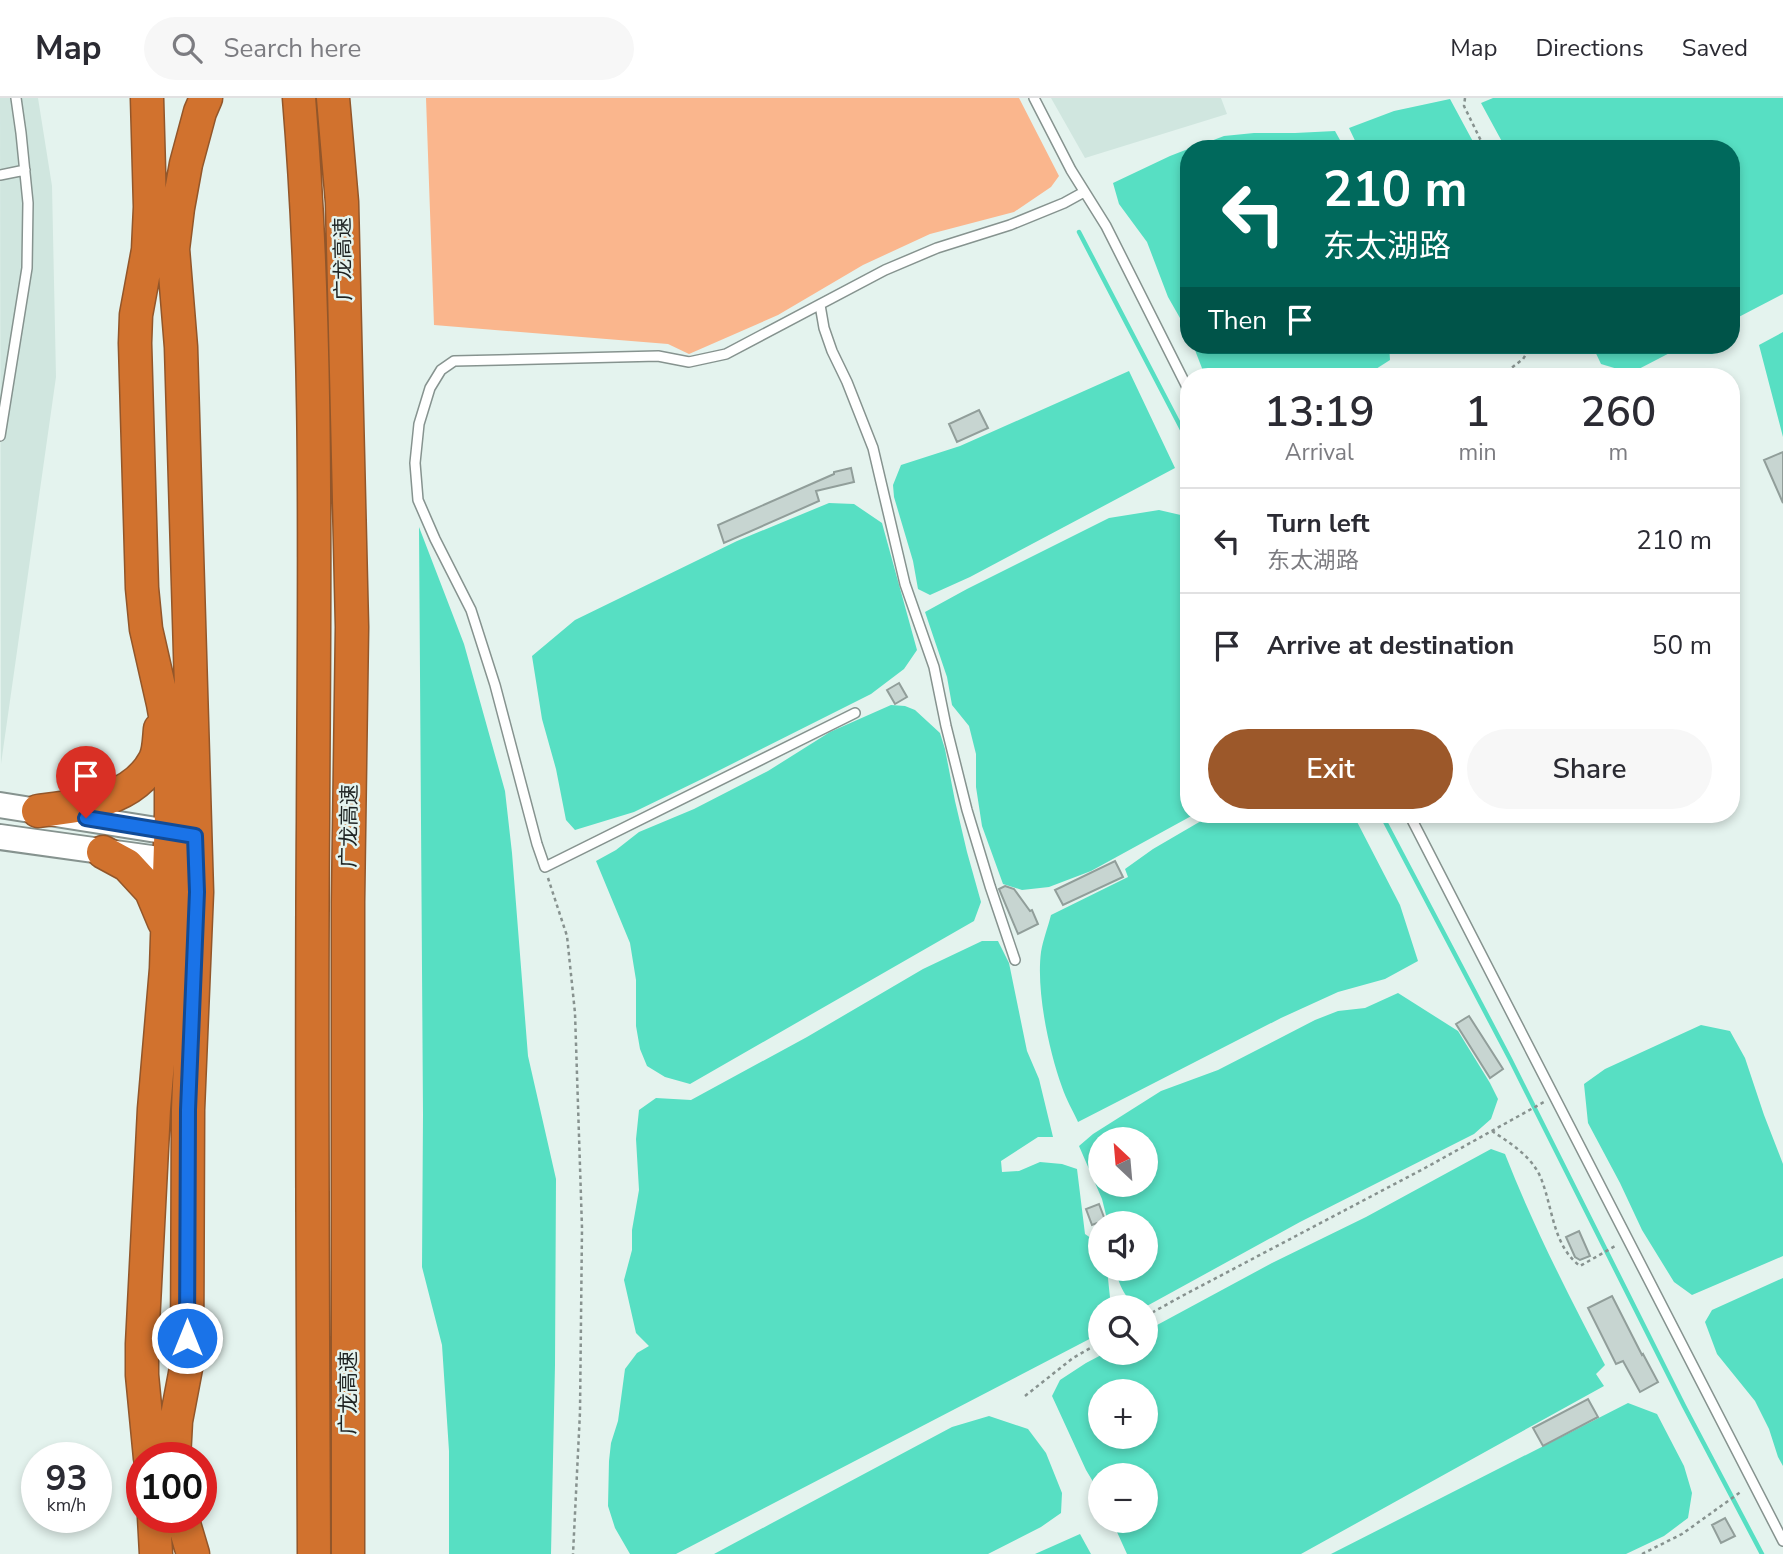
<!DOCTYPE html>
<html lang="en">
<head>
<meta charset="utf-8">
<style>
	body { margin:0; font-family:"Nunito Sans","Noto Sans SC",sans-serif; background:#f7f7f7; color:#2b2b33; height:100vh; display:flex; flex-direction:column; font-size:26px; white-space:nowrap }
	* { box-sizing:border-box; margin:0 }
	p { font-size:23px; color:#7c7c81 }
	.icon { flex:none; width:38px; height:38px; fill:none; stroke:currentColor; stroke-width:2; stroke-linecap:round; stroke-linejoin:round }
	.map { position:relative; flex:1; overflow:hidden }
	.drawer { position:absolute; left:1180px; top:270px; width:560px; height:455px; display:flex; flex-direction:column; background:#fff; border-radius:28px; box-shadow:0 4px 10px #0003 }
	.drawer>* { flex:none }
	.guide { position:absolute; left:1180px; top:42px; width:560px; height:214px; border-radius:28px; box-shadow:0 4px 10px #0003; background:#00695c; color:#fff; overflow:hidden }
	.needle { width:46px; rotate:334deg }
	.buttons { position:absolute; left:1088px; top:1029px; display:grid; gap:14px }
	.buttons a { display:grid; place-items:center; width:70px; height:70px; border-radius:50%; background:#fff; box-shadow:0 4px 10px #0003; font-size:35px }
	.speed { position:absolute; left:21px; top:1344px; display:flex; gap:14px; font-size:35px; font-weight:700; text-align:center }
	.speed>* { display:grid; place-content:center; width:91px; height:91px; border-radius:50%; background:#fff; box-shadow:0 4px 10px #0003; line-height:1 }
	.speed small { font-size:18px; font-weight:400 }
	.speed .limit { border:10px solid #d22; background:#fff; color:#111 }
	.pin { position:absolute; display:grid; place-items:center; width:60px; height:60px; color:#fff; margin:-72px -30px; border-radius:50% 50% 50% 0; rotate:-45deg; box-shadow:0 0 7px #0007 }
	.pin .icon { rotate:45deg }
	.me { position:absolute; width:77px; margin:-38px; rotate:0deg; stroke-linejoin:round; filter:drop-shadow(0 0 5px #0008) }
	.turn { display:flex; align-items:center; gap:24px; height:147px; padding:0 28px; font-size:32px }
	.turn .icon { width:91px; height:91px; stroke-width:2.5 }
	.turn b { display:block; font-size:49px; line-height:60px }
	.then { display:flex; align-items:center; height:66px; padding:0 28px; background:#0003; gap:14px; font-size:26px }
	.eta { display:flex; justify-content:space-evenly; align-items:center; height:119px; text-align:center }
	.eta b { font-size:42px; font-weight:600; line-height:49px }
	.button { display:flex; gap:14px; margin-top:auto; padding:14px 28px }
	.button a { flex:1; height:80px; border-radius:42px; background:#9c582a; color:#fff; font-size:28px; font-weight:600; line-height:80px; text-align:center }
	.button a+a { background:#f7f7f7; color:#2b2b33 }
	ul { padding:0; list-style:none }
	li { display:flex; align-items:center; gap:21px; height:105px; padding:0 28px; border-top:2px solid #e1e1e2 }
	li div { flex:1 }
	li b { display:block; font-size:26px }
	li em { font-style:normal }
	header { display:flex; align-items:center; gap:42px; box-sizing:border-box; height:98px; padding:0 35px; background:#fff; border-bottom:2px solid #e1e1e2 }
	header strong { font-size:33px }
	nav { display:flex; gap:38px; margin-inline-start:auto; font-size:24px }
	.search { width:490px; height:63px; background:#f7f7f7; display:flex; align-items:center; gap:18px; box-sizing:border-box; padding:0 24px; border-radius:38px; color:#7c7c81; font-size:26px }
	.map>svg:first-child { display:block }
	.built { fill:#d0e6df }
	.green { fill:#fab68d }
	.water { fill:#57dfc3; fill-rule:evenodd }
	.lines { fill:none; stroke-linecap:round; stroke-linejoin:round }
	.stream { stroke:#57dfc3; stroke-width:4.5 }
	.building { fill:#c7d5d1; stroke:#919e9a; stroke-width:2 }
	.lane-casing { stroke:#86938f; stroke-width:12 }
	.secondary-casing { stroke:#86938f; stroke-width:28 }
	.highway-casing { stroke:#92562a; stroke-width:35 }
	.path { stroke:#87928f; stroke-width:2.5; stroke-dasharray:3.5 3.5; stroke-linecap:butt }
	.lane { stroke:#fff; stroke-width:9 }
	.secondary { stroke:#fff; stroke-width:24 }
	.highway { stroke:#d1722e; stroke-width:32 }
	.route-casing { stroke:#114b97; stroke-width:18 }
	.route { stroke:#1a73e8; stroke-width:12 }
	.labels { text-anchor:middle; stroke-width:5; stroke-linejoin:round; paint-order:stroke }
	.street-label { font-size:21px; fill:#1e2322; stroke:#e4f3ee }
</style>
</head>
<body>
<header>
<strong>Map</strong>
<div class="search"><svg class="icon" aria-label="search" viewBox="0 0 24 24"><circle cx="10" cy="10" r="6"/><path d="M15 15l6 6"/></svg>Search here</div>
<nav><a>Map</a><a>Directions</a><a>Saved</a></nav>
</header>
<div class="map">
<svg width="1783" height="1456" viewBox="0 0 1783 1456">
	<rect width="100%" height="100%" fill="#e4f3ee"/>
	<path class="built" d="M0 0H38L52 88 56 279 1 666Z
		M1051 0H1221L1227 16 1085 60Z"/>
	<path class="green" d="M426 0H1019L1059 78 1051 89 1014 114 930 136 863 167 778 217 689 256 668 246 434 227Z"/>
	<path class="water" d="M1493 0H1783V196L1731 223V51H1506L1481 5Z
		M1450 1 1477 51H1359L1349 30 1394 13Z
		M1335 33 1345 51H1190L1224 38 1254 35H1295Z
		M1188 51V234L1168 199 1147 144 1119 106 1113 85 1170 58Z
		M1783 234V339L1759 247Z
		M1193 247H1389L1390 262 1365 278H1205Z
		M1592 247H1685L1631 275 1601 266Z
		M1129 273 1175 370 970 479 930 497 918 491 913 463 894 399 893 387 901 367 960 348Z
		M829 405 854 406 882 425 917 552 904 571 871 596 704 680 634 714 575 732 566 722 556 671 542 621 532 558 575 522 737 443Z
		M1159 412 1185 418 1188 421V716H1195L1091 773 1049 789 1022 792 1003 786 982 728 976 689V656L969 628 952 607 947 579 925 514 967 491 1109 420Z
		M419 429 464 546 505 693 512 755 528 958 556 1081 555 1267 551 1456H449V1353L442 1247 422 1169 423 1016Z
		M891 607 905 608 915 612 940 635 945 651 955 703 967 754 981 804 974 823 690 986 665 979 647 968 640 951 636 928V882L630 845 596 763 616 752 639 734 694 711 768 673 830 634Z
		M1213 716H1353L1400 807 1418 863 1385 881 1338 894 1281 920 1078 1024C1073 1013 1066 1001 1062 989 1049 953 1036 893 1041 854 1043 842 1048 829 1051 817L1128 779 1125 771 1153 751Z
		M982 843H998L1009 865 1027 953 1039 981 1053 1039H1038L1001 1063 1002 1074 1019 1073 1040 1064 1062 1066 1077 1071 1085 1136 1101 1147V1171H1107L1111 1209H1101V1235L676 1456H630L615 1430 608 1408 609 1363 611 1345 618 1323 625 1271 637 1255 649 1248 636 1235 624 1182 632 1152V1132L639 1092 636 1041 639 1012 656 1000 691 1002 807 939 923 871Z
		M1398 895 1458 933 1490 985 1498 1001 1491 1021 1474 1036 1300 1124 1145 1209C1127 1209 1119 1186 1115 1171H1146V1125H1108L1102 1101 1079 1048 1093 1036 1161 993 1218 972 1315 922 1338 913 1365 910ZM1146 1041V1087H1101V1041Z
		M1701 927 1730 933 1745 960 1764 1017 1783 1066V1158L1692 1197 1674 1184 1642 1132 1620 1085 1588 1025 1584 986 1605 971Z
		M1491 1051 1505 1056C1533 1128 1569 1198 1605 1267L1596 1276 1604 1288 1301 1456H1127L1112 1423H1146V1377H1101V1397L1086 1372 1052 1298 1060 1282 1086 1265 1105 1255H1146V1233L1272 1165 1366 1119ZM1101 1293H1146V1339H1101Z
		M1783 1180V1368L1778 1359 1769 1331 1755 1303 1717 1256 1705 1224 1712 1212Z
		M1628 1305 1657 1316 1684 1368 1692 1395 1688 1420 1664 1438 1626 1456H1331Z
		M989 1318 1028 1331 1046 1355 1062 1395 1061 1415 1041 1429 988 1456H714L952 1329Z
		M1080 1436 1091 1456H1035Z"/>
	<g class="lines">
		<path class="stream" d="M1079 134 1188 343
			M1381 716 1510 961 1684 1308 1762 1456"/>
	</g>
	<path class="building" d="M979 312 988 330 957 344 949 326Z
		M1783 354V405L1764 362Z
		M851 370 854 384 816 393 819 403 724 445 718 427 834 376V374Z
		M899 585 907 599 895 606 887 592Z
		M1115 763 1123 779 1063 807 1055 792Z
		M1005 788 1014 791 1030 813 1032 812 1038 826 1018 836 999 791Z
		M1469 918 1503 971 1490 980 1456 926Z
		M1099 1106 1105 1122 1092 1127 1086 1111Z
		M1579 1133 1590 1158 1580 1162 1575 1159 1566 1139Z
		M1612 1198 1642 1257 1643 1256 1658 1284 1640 1294 1623 1263 1616 1266 1588 1210Z
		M1588 1301 1598 1319 1543 1348 1533 1330Z
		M1725 1420 1735 1438 1721 1445 1712 1427Z"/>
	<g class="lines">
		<defs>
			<path id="lane" d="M1034 0 1071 72 1106 128 1188 291
				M0 77 25 72
				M820 207 824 230 832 253 847 284 873 350 905 486 934 569 946 628 967 712 990 788 1015 862
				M0 338 27 170 28 105 21 35 16 0
				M855 615 545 769 537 746 495 587 471 512 435 441 418 402 415 365 419 326 430 290 441 272 454 263 658 258 689 264 726 256 885 172 937 150 1010 127 1064 105 1084 94
				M1409 716 1783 1443"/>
			<path id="secondary" d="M0 707 188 737
				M0 739 187 765"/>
			<path id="highway" d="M147 0 150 109 148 152 136 217 135 245 142 490 146 531 163 606 171 651V715L166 871 154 1011 142 1246V1277L150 1360
				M299 0C319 241 314 483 313 724 311 968 313 1212 314 1456
				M333 0 342 104 352 529 348 804V1456
				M38 713C79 708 132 704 154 663 159 655 159 641 160 631
				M103 754 127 767 151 793 164 824
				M174 1360 176 1323 187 1265 188 1012 197 794 181 249 173 151 178 110 186 66 200 14 206 0
				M154 1419 156 1456
				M182 1419 193 1456"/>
		</defs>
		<use href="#lane" class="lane-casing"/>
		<use href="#secondary" class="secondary-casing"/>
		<use href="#highway" class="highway-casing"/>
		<path class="path" d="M1465 0 1464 8 1485 51
			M1501 278 1523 261 1532 247
			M548 780 567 838 575 915 582 1130 580 1314 573 1456
			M1492 1033C1510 1045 1530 1057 1540 1078 1553 1108 1552 1147 1580 1168L1617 1147
			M1146 1218 1182 1198 1425 1070 1544 1004
			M1025 1298 1073 1260 1101 1244
			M1642 1456 1682 1436 1742 1393"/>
		<use href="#lane" class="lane"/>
		<use href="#secondary" class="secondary"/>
		<use href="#highway" class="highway"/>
	</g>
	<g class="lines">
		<defs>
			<path id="route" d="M86 720 195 738 197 794 188 1012 187 1240"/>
		</defs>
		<use href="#route" class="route-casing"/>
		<use href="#route" class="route"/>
	</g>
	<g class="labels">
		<g class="street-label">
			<text transform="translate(343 161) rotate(-91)" y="7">广龙高速</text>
			<text transform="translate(349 728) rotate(-89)" y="7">广龙高速</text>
			<text transform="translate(348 1295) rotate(-90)" y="7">广龙高速</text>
		</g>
	</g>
</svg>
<div class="buttons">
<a><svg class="needle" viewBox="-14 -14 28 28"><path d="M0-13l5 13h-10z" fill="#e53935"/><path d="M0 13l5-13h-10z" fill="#7c7c81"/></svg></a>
<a><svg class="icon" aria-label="sound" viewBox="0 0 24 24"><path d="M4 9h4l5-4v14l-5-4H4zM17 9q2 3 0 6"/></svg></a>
<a><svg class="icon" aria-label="search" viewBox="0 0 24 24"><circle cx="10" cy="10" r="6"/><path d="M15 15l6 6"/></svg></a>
<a>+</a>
<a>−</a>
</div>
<div class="speed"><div>93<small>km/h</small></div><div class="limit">100</div></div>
<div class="pin" style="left:86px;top:720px;background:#d93025"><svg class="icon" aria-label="arrive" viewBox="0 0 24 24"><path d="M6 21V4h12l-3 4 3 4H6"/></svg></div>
<svg class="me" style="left:187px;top:1240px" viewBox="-20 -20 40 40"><circle r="17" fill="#1a73e8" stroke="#fff" stroke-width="3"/><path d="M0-11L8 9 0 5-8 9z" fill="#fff"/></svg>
<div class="guide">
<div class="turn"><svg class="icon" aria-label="left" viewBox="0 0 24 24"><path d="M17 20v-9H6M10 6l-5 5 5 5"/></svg><div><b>210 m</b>东太湖路</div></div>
<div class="then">Then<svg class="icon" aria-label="arrive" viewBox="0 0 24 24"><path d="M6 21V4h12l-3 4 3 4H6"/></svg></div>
</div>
<section class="drawer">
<div class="eta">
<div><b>13:19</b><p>Arrival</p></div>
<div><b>1</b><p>min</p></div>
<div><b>260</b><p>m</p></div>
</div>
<ul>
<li><svg class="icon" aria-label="left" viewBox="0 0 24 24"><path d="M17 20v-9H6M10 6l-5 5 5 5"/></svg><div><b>Turn left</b><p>东太湖路</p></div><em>210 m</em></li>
<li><svg class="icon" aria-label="arrive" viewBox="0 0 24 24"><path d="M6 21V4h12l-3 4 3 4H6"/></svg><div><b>Arrive at destination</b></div><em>50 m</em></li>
</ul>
<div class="button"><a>Exit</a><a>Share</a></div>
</section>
</div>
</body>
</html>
